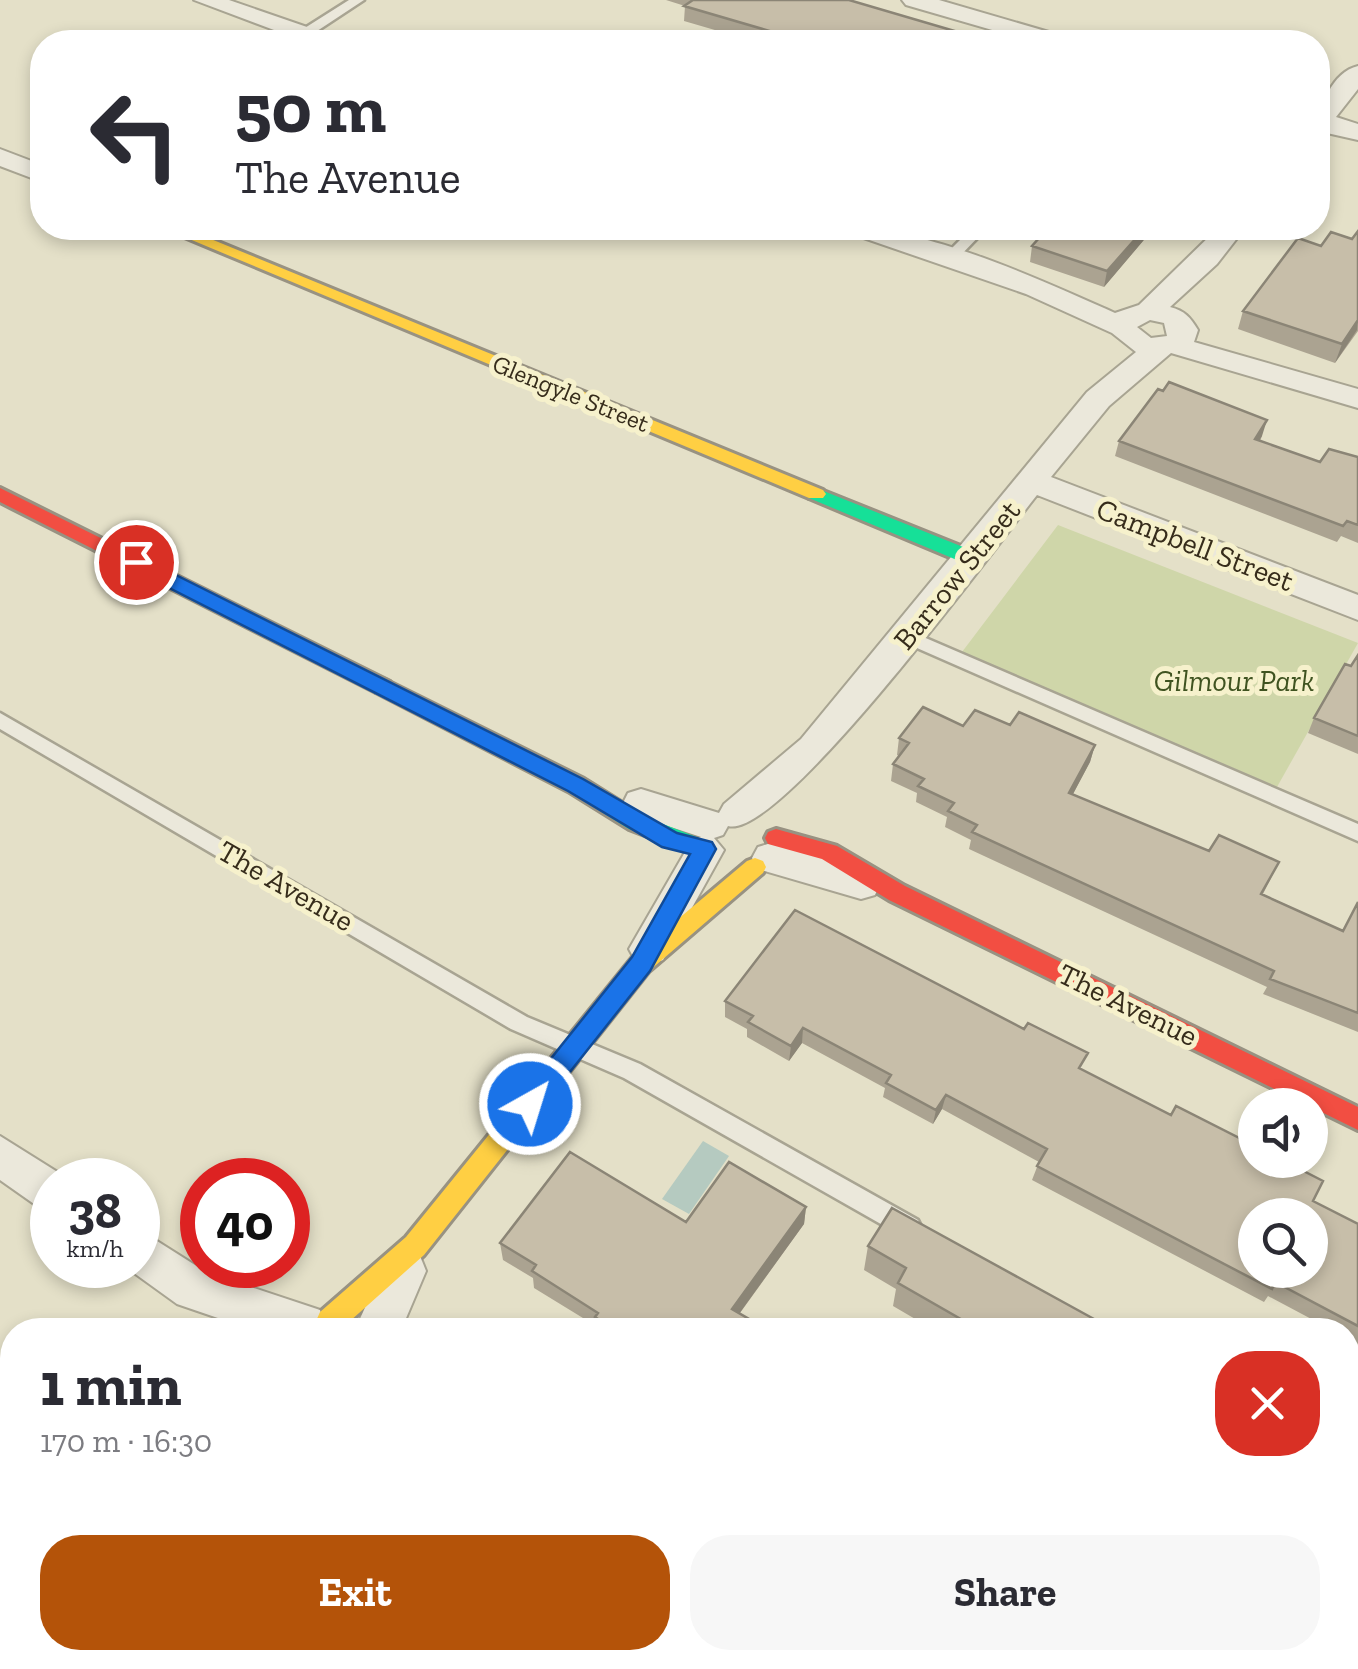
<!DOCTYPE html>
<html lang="en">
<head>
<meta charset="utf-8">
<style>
	body { margin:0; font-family:"Zilla Slab",serif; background:#f7f7f7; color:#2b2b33; height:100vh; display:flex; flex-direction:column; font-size:38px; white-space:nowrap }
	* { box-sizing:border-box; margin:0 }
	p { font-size:32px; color:#7c7c81 }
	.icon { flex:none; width:55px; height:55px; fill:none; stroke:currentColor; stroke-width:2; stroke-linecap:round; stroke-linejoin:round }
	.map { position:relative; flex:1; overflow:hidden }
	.panel { position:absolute; left:0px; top:1318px; width:1360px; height:352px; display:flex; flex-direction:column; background:#fff; border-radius:40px 40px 0 0; box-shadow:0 5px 15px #0003 }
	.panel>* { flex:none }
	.banner { position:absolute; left:30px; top:30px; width:1300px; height:210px; border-radius:40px; box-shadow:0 5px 15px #0003; background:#fff; color:#2b2b33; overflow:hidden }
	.controls { position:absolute; left:1238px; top:1088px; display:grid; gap:20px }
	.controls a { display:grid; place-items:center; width:90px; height:90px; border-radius:50%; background:#fff; box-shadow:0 5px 15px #0003; font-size:50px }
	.speed { position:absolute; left:30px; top:1158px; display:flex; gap:20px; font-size:50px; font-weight:700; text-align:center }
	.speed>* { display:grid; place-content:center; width:130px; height:130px; border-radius:50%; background:#fff; box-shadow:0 5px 15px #0003; line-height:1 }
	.speed small { font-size:25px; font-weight:400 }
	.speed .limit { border:15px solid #d22; background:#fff; color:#111 }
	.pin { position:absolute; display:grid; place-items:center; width:85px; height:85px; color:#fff; margin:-42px; border:5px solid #fff; border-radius:50%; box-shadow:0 2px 10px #0007 }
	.me { position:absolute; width:110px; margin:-55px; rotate:39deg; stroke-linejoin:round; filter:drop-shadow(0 0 8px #0008) }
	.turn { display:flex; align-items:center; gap:35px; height:210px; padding:0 40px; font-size:45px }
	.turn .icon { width:130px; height:130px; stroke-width:2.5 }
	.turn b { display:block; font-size:70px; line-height:85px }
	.round { display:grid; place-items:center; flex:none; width:105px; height:105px; border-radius:40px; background:#f7f7f7 }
	.overview { display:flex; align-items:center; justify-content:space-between; height:170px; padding:0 40px }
	h1 { font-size:60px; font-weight:700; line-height:75px }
	.button { display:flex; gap:20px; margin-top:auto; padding:20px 40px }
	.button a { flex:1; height:115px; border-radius:40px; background:#b45309; color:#fff; font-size:40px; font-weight:700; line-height:115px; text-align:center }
	.button a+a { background:#f7f7f7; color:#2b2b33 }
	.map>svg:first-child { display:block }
	.green { fill:#cfd6a9 }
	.water { fill:#b5cac0 }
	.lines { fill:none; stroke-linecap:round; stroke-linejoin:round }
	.lane-casing { stroke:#a8a492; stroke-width:5 }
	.street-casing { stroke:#a8a492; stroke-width:4 }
	.fast-casing { stroke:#989282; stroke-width:6 }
	.slow-casing { stroke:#989282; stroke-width:6 }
	.jam-casing { stroke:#989282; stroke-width:6 }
	.lane { fill:#ebe8db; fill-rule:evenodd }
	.street { fill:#ebe8db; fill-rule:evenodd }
	.fast { fill:#16e098; fill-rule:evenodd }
	.slow { fill:#ffcf43; fill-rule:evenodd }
	.jam { fill:#f24e42; fill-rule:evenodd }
	.wall { fill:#aba391 }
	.shaded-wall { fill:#8b8576 }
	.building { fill:#c7bea9; stroke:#8b8576; stroke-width:2.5; fill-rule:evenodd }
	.route { fill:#1a73e8; stroke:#114b97; stroke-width:2.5 }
	.labels { text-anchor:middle; stroke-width:10; stroke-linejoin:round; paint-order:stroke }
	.far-street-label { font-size:25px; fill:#362c1b; stroke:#f6f1cc }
	.street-label { font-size:30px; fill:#362c1b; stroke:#f6f1cc }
	.park-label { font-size:30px; font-style:italic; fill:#3f5320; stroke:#f6f1cc }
</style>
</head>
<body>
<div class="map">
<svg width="1358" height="1669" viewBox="0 0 1358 1669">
	<rect width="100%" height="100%" fill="#e4e0c8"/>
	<path class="green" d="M1058 525 1358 643 1277 787 962 652Z
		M877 1658H1296L1315 1669H895Z"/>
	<path class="water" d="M703 1141 729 1156 689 1214 662 1199Z"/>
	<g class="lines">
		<defs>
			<path id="lane" d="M349 0H364L308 37H300V31Z
				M972 228H987L955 261H945V255Z
				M907 630 1358 824V841L901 641 898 636 901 631Z
				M0 713 527 1017 640 1064 918 1220 922 1228 918 1236 910 1239 902 1236 624 1078 511 1029 0 729Z"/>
			<path id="street" d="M194 0H229L336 37 340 42H306Z
				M902 0H939L1066 37 1070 42H1034L906 5Z
				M1358 66V89L1336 117 1358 124V140L1318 131C1318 108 1332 72 1358 66Z
				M0 149 42 165V182L0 166Z
				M849 228C929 228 1041 280 1115 313L1139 305 1218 228H1245L1217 264 1170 307C1185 311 1190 317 1198 330L1194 342 1358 389V408L1171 353 1109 406 1051 477 1358 595V620L1037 495C998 544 779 842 728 826L723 835 714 838 724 850 663 960 649 965 635 960 629 949 692 840 701 837 628 813 623 803 628 793 641 789 719 813 724 804 801 739 1087 392 1136 352 1112 333 1026 294 852 234ZM1150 320 1164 323 1167 336 1151 338 1137 327Z
				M771 843 875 873 880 884 875 895 861 899 758 869 752 858 758 847Z
				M0 1136 67 1178 52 1180V1212L37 1206 0 1180Z
				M138 1229 206 1272 320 1310 325 1330H253L177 1304 123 1265H138Z
				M404 1250 420 1256 426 1271 401 1330H355L388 1256Z
				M58 1658H114L109 1669H53Z
				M698 1658H761L766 1669H703Z"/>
			<path id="fast" d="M816 488 978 553 981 558 978 563H964L809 498 806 494Z
				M383 679 584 779 645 817 712 843 715 849 712 855 704 858 629 829 568 791 376 692 373 687 376 682Z"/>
			<path id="slow" d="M163 228H184L823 490 826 494 823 498H809Z
				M755 858 763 861 766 867 763 873 649 971 424 1255 340 1330H320L316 1321 320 1312 406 1237 633 957 747 861Z"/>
			<path id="jam" d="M0 488 390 682 393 687 390 692H376L0 502Z
				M776 829 837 846 905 886 1358 1107V1130L889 900 822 859 768 844 765 838 768 832Z"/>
		</defs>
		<use href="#lane" class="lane-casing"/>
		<use href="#street" class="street-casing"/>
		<use href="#fast" class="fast-casing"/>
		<use href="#slow" class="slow-casing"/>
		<use href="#jam" class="jam-casing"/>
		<use href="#lane" class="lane"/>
		<use href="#street" class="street"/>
		<use href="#fast" class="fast"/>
		<use href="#slow" class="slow"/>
		<use href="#jam" class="jam"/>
	</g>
	<path class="wall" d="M666 0H849L992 42H756L684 21 685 6Z
		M1154 228 1104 287 1030 262 1032 246Z
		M1358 231V331L1335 363 1238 329 1243 311 1321 246 1352 239Z
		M1262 436 1260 441 1320 462 1358 457V543L1341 536 1337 542 1115 456 1119 441Z
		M1358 655V754L1308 733 1314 718Z
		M1010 725 1095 745 1090 762 1073 794 1209 851 1279 862 1263 894 1343 931 1358 902V1032L1263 994 1267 987 969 849 971 840 945 827 947 817 916 802 917 793 891 781 893 764 899 756 897 755 899 738 963 726Z
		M725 1001 1082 1070 1313 1201 1358 1224V1344L1348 1338V1330H1332L1268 1296 1264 1302 1032 1180 1039 1162 942 1109 933 1124 883 1097 885 1088 802 1043 789 1061 747 1037V1029L725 1017Z
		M806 1207 804 1224 740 1313 748 1330H596V1326L534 1288 533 1278 503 1260 500 1243Z
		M868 1246 1114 1330H934L893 1306 896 1289 864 1270Z"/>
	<path class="shaded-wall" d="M1145 228H1154L1104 287 1107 271Z
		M1358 320 1357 330 1335 363 1342 344Z
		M1267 420 1262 436 1250 455 1255 439Z
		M1095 745 1090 762 1065 809 1069 793Z
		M803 1028 802 1043 789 1061 791 1046Z
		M946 1095 942 1109 933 1124 936 1110Z
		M806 1207 804 1224 731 1325 732 1309Z"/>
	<path class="building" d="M693 0H849L992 42H807L684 6Z
		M1048 228H1145L1107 271 1032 246Z
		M1358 231V320L1342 344 1243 311 1298 238 1321 246 1331 232 1352 239Z
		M1169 382 1267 420 1255 439 1320 462 1329 449 1358 457V525L1347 521 1343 526 1119 441 1158 389 1163 391Z
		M1358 655V736L1314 718 1345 664 1351 666Z
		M923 707 963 726 975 710 1010 725 1019 712 1095 745 1069 793 1209 851 1219 835 1279 862 1261 894 1343 931 1358 902V1013L1270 979 1274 971 972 832 977 825 948 811 954 803 918 786 924 779 893 764 909 743 899 738Z
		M795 910 1024 1029 1028 1023 1088 1053 1079 1068 1171 1115 1176 1106 1255 1146V1160H1282L1323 1181 1313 1201 1358 1224V1326L1275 1282 1272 1289 1037 1166 1047 1149 946 1095 936 1110 886 1083 891 1075 803 1028 791 1046 748 1022 753 1016 725 1001ZM1255 1215H1310V1270H1255Z
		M570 1152 686 1222 729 1162 806 1207 732 1309 749 1319 742 1330H615L595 1317 598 1313 532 1271 536 1265 500 1243Z
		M892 1208 1114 1330H980L898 1283 906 1268 868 1246Z
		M1348 1458 1358 1464V1474L1348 1500Z
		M227 1658H351L367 1669H218Z
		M402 1658H470L473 1660 468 1666 473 1669H394Z"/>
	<path class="route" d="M136 555 583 779 677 833 712 842 716 849 650 971 539 1111H521L517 1104 521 1096 632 957 690 854 662 847 568 791 128 567V557Z"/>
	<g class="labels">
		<g class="far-street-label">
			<text transform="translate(571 393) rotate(22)" y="9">Glengyle Street</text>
		</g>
		<g class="street-label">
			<text transform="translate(1195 545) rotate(21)" y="10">Campbell Street</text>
			<text transform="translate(957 575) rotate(-51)" y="10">Barrow Street</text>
			<text transform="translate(286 886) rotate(30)" y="10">The Avenue</text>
			<text transform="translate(1128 1005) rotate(26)" y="10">The Avenue</text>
		</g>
		<g class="park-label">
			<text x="1234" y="691">Gilmour Park</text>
		</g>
	</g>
</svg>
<div class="controls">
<a><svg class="icon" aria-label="sound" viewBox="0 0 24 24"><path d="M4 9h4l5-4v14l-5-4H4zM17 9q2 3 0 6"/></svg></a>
<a><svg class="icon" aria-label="search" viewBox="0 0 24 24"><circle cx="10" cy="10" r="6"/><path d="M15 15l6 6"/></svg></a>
</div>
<div class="speed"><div>38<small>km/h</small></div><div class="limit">40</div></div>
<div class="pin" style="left:136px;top:562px;background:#d93025"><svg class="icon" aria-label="arrive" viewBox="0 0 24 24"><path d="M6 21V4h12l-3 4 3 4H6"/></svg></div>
<svg class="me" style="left:530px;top:1104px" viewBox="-20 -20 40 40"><circle r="17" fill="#1a73e8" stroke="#fff" stroke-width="3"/><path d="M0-11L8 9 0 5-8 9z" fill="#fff"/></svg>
<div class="banner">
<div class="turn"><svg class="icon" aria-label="left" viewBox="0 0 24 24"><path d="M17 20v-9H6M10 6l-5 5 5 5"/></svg><div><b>50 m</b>The Avenue</div></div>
</div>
<section class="panel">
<div class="overview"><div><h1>1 min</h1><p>170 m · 16:30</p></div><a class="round" style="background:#d93025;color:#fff"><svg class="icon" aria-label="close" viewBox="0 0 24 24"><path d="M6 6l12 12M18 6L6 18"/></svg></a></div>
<div class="button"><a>Exit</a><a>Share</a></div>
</section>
</div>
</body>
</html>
